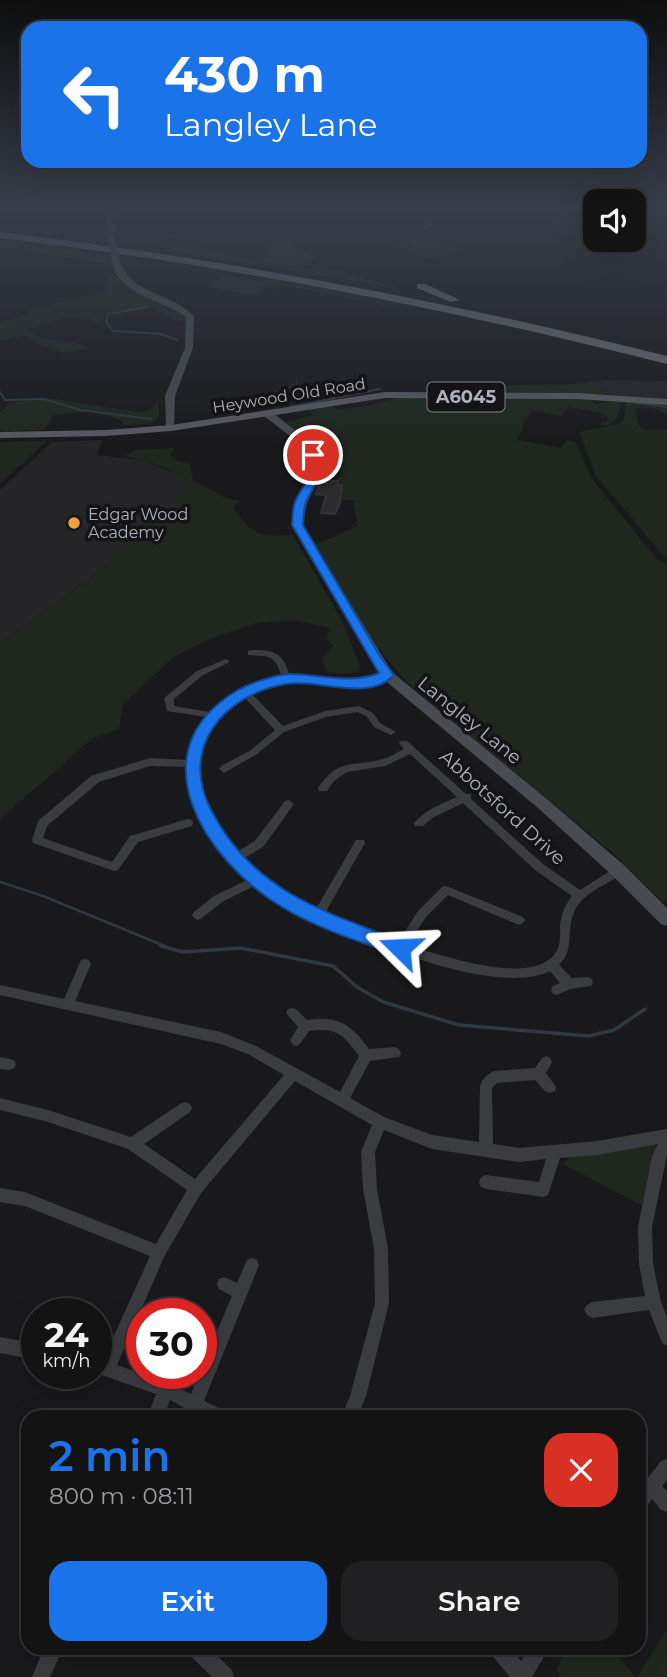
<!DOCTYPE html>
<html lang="en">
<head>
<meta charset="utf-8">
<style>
	body { margin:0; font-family:Montserrat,sans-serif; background:#202022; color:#f1f3f6; height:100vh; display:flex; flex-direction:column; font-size:26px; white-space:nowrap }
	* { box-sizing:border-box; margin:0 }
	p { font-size:23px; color:#9d9ea0 }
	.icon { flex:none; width:38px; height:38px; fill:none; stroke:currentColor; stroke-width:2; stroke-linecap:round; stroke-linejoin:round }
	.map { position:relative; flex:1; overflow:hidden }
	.details { position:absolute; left:21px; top:1410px; width:625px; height:245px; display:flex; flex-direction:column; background:#131314; border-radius:21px; box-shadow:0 7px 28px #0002,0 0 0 2px #323234 }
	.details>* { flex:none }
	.guide { position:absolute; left:21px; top:21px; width:626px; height:147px; border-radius:21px; box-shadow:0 7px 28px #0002,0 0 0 2px #323234; background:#1a73e8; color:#fff; overflow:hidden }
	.buttons { position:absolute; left:583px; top:189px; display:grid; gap:14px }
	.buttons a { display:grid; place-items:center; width:63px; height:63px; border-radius:14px; background:#131314; box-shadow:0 7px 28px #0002,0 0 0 2px #323234; font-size:35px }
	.speed { position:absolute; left:21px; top:1298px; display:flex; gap:14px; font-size:35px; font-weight:700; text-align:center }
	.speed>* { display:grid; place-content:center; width:91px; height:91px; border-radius:50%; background:#131314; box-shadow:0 7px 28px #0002,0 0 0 2px #323234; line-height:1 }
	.speed small { font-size:18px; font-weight:400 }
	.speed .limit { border:10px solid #d22; background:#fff; color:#111 }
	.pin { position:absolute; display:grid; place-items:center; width:60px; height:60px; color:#fff; margin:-30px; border:4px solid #fff; border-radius:50%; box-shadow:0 2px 7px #0007 }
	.me { position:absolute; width:77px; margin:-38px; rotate:291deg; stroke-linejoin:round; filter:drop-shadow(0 0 5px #0008) }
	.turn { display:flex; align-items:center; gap:24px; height:147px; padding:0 28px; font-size:32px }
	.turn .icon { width:91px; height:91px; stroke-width:2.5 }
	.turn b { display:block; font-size:49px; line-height:60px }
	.round { display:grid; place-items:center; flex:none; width:74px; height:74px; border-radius:21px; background:#202022 }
	.headline { display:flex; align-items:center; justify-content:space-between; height:119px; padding:0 28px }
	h1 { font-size:42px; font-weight:600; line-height:52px; color:#1a73e8 }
	.cta { display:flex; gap:14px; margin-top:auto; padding:14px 28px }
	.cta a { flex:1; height:80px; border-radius:21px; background:#1a73e8; color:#fff; font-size:28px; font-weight:600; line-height:80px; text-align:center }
	.cta a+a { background:#202022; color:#f1f3f6 }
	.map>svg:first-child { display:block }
	.built { fill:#252528 }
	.green { fill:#1f271f }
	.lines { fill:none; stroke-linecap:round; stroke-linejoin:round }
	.stream-far2 { stroke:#2f3a40; stroke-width:2 }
	.stream-far1 { stroke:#2f3a40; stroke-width:2.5 }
	.stream { stroke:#2f3a40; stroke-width:3.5 }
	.building { fill:#2c2c2f; stroke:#333337; stroke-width:2 }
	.street { fill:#3a3c40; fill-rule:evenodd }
	.secondary { fill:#484b50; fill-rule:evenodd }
	.primary { fill:#56595f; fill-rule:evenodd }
	.highway { fill:#666a71; fill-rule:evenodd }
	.secondary-bridge { stroke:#484b50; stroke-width:8 }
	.route { fill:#1a73e8; stroke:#114b97; stroke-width:2 }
	.poi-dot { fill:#f2a13a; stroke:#141416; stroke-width:2.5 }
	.labels { text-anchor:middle; stroke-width:7; stroke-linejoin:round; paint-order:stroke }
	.far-street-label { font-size:16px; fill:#acb2bb; stroke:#141416 }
	.far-poi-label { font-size:16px; fill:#acb2bb; stroke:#141416; text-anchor:start }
	.shield { fill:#141416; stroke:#7e838a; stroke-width:2 }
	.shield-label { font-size:18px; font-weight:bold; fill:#acb2bb }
	.street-label { font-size:19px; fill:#acb2bb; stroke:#141416 }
</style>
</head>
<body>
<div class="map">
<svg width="667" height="1677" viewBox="0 0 667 1677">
	<rect width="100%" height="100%" fill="#19191b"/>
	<path class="built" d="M267 234H291L293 249 316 257 299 269 262 261 270 249Z
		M225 275 271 283 255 295 208 286Z
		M601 380 667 381V400L603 394Z
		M102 440 97 455 142 460 183 477 192 487 110 557 115 560 0 644V490L52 442Z"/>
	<path class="green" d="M243 210H256L270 220C258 218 243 213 231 214 201 218 190 237 157 220L165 218V214Z
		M419 210H425L433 217 427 221 429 225 418 233 411 244 432 225 429 222 436 218 429 211 440 214 436 216 444 221 437 239 462 251 432 261 431 258C410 257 402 243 385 238Z
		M0 215H42L77 220 74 222 93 226 107 224V239L0 228Z
		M211 228 217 230 216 232 181 239H122L117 235 121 230 173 233Z
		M0 240 109 255 111 265 0 246Z
		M170 244H181L277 265 272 267 158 249Z
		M288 267 341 271 405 290 284 269Z
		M114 276C134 296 173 296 188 321L172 320 149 306 107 313 100 324C75 309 53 321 27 330 46 345 71 336 90 349L62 353 38 344 26 336 0 340V323L21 317 34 308 107 293 106 279Z
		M267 277 399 303 387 306 288 286 276 289 267 287 271 283 263 281Z
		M298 374V389L283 399 223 409 213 408 206 403C236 402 268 396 295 383Z
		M601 380 603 394 498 395 489 386 573 384Z
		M398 397 591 399 594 404 620 401C622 415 615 425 601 426V423L608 421 609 418 601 413 569 407 561 416 533 410 522 425 524 428 516 440 561 448 567 440 576 442 592 479 656 558 667 564V900L663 902 614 854 414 689C372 647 345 596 315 545L357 526 354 500H341L342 485 334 481 343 473 320 472C321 447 302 435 284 423L313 415 306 408 331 404 337 410 373 405Z
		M54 399 139 412 150 411 158 401 159 417 153 423 123 426 121 420 92 412 55 414 44 430 0 431V413L10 402Z
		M626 401 667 404V415C657 409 646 406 635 409L639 426 645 430 667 429V560L596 476 579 432 619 424 624 419Z
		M47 441 0 484V442Z
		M174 448 170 455 176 460 190 464 193 480 226 498 240 501 233 508C253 535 259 537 293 535L341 619 360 665 359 672 342 674 326 671 321 659 333 646 326 637 332 629 296 620 257 623 209 639 174 657 123 704 119 729 93 738 0 819V644L114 561 109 557 191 487C177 469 147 461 124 456L136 450Z
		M651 1142 660 1147 643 1206 563 1164 573 1154Z
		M667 1630V1677H637Z
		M568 1649H612L636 1677H561L556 1669Z"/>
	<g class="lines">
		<path class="stream-far2" d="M413 244 419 233 431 225 428 222 434 218 431 214
			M148 307 108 314 106 322 113 331 161 334 177 340
			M0 392 5 400 44 399 80 410 151 419
			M638 403 667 407
			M290 407 380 389"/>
		<path class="stream-far1" d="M0 882 43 896 167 947"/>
		<path class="stream" d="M161 946 183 952 241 948 333 966 357 987 383 1002 459 1025 589 1036 614 1030 645 1009"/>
	</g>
	<path class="building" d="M330 481H338V485H342L340 504 335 514 321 513 326 495 316 494 319 483H330Z"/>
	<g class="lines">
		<path class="street" d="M251 650C275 650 282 652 290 676 325 675 353 682 387 672L391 675C364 695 320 679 288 682 275 683 263 688 251 693L283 726 325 711 359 706 373 713 380 723 396 732 391 735 374 727 367 717 358 712 326 717 284 732 257 754 224 773 219 769 221 766 251 750 275 730 244 697C175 735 192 801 235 853L255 841 285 801 289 800 294 804 263 847 241 860 243 863C265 883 289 896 316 909L356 840H364L365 843 325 913 398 942 418 911 442 887 446 886 523 917 525 920 523 923 519 925 448 895 426 917 408 945C440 955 534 988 556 952 561 945 560 934 560 926 561 914 565 905 572 896L535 870 463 803 434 817 423 826H415L414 823C425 810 441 804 457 797L410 754 385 766 347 772 334 781 327 791H319L318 788C340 756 353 768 383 759 391 757 397 752 404 749L399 743 401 741H407L466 794H471V799L543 864 580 890 615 868H623L624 871 623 874C607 884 582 893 574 912 566 930 575 949 559 965L572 978 587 977 591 978 593 982 591 986 570 989 557 995 553 994 551 990 553 986 560 983 550 971C499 997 370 943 319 921L313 920 312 918 273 899 254 886 222 902 202 918 198 920 194 918 192 915 194 912 214 896 247 880C216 851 189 811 188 767L150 766 99 782 47 826 43 838 112 862 130 836 188 819 192 820 193 823 192 826 138 842 118 870 114 871 33 843 32 840 38 821 91 776 150 758 188 760 194 735 206 717 167 711 164 698 197 671 226 659 230 662 203 675 174 699V706L210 712C230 693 255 682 282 677 274 653 270 657 248 655V651Z
			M85 959 89 960 91 964 75 1001 221 1032 256 1046 340 1092 359 1056C343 1034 336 1027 309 1031L300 1044 296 1046 292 1044 290 1040 298 1027 286 1013 288 1009 292 1008 296 1009 307 1020C339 1015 351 1025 369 1049L395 1047 399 1049 401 1053 399 1057 370 1061 350 1098 384 1117 432 1135 479 1142 480 1086C482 1079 487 1074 494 1071L535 1068 542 1058 546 1056 550 1058 552 1062 546 1073 556 1087 555 1091 550 1093 545 1091 535 1080 497 1083 492 1088 493 1144 519 1148 597 1141 667 1129V1155L652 1227 653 1264 661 1302 667 1317V1346L662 1343 649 1310 592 1318 587 1315 584 1310 587 1305 592 1302 645 1296 639 1264 638 1227 652 1157 658 1144 597 1155 560 1158 548 1195 543 1197 486 1189 481 1187 479 1182 481 1177 486 1175 539 1182 546 1159 519 1162 432 1149 384 1130 375 1152 377 1189 388 1249 389 1303 366 1396 357 1418H341L350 1396 375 1303 374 1249 363 1189 361 1152 372 1125 295 1081 201 1193 164 1257 117 1365 166 1382 191 1394 199 1374H201V1369L232 1296 219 1289 217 1284 219 1279 224 1277 237 1283 247 1260 252 1258 257 1260 259 1265 204 1401 227 1412 229 1418H203L170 1400 163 1418H147L156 1394 96 1373V1357L103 1360 150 1256 25 1206 0 1202V1188L25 1192 156 1244 187 1190 128 1149 48 1122 0 1110V1098L48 1110 131 1137 180 1104 185 1102 190 1104 192 1108 190 1112 144 1144 195 1179 284 1075 248 1054 221 1044 0 995V985L64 999 81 960Z
			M0 1057 14 1060 16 1064 14 1068 10 1070 0 1069Z
			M0 1337 37 1344V1360L0 1353Z
			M667 1459V1480L662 1486 667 1491V1512L661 1510 652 1499 645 1508 639 1510V1489L661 1461Z
			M44 1648H63L50 1677H32Z
			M186 1648H209L232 1670 234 1677H212L189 1654Z
			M488 1648H510L521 1661 529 1648H549L532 1677H510L491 1654Z"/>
		<path class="secondary" d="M111 210H117L113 218 115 236 111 238 107 236V218Z
			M113 261H119C135 297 169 291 194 316L193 348 175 396 174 430 166 428 165 396 185 348 186 317C165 300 114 294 113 261Z
			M264 412C274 411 284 422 292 428 349 471 305 479 303 525L392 672 548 800 625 866 667 908V926L661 924 613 876 538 808 382 678 291 525C292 511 298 501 305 489 323 454 288 435 264 416Z"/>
		<path class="primary" d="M385 392 578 393 667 399V405L578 399 385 398 171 431 106 436 0 438V432L106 430 171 425Z"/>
		<path class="highway" d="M0 232C226 259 447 301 667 356V364C446 308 226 265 0 238Z
			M417 284H425L460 300 451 302 417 288Z"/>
		<path class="secondary-bridge" d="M111 236 116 263"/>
	</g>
	<linearGradient id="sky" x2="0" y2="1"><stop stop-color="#0e0e0f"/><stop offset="0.47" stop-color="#383e4a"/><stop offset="1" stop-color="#383e4a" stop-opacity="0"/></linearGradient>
	<rect width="667" height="444" fill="url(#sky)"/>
	<path class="route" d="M313 452 318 455C326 479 314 483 306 502 303 509 304 518 303 525L381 658 394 675C369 703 317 678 286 684 223 695 179 748 211 810 253 892 325 912 407 943L409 948 407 953 400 956C361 942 318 929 282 907 205 861 134 751 238 690 251 683 275 675 289 674 318 674 351 685 379 673L292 525C293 518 292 509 295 502 303 483 315 479 308 455Z"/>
	<circle class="poi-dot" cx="74" cy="523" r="7"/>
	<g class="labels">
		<g class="far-street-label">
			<text transform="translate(289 395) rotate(-9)" y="6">Heywood Old Road</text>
		</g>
		<g class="far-poi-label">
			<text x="88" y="520">Edgar Wood<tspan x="88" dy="18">Academy</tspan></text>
		</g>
		<rect class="shield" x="427.5" y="382.5" width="77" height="29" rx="5"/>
		<g class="shield-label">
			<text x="466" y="403">A6045</text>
		</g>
		<g class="street-label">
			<text transform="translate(470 720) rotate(39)" y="7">Langley Lane</text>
			<text transform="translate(503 807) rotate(42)" y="7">Abbotsford Drive</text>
		</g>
	</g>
</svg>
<div class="buttons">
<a><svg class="icon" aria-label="sound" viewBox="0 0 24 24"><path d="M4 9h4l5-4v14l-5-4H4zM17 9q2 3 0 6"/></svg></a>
</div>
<div class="speed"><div>24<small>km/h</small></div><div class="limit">30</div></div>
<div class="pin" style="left:313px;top:455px;background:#d93025"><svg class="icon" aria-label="arrive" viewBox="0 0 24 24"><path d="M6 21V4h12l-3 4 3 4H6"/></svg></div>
<svg class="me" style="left:400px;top:948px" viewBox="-20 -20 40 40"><path d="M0-17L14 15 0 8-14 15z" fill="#1a73e8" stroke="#fff" stroke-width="4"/></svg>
<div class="guide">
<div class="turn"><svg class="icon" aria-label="left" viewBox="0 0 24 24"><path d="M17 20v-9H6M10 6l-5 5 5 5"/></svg><div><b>430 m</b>Langley Lane</div></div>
</div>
<section class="details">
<div class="headline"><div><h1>2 min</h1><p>800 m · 08:11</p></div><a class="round" style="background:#d93025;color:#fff"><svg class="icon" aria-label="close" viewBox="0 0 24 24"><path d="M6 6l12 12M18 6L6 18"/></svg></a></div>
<div class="cta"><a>Exit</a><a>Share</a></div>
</section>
</div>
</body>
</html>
